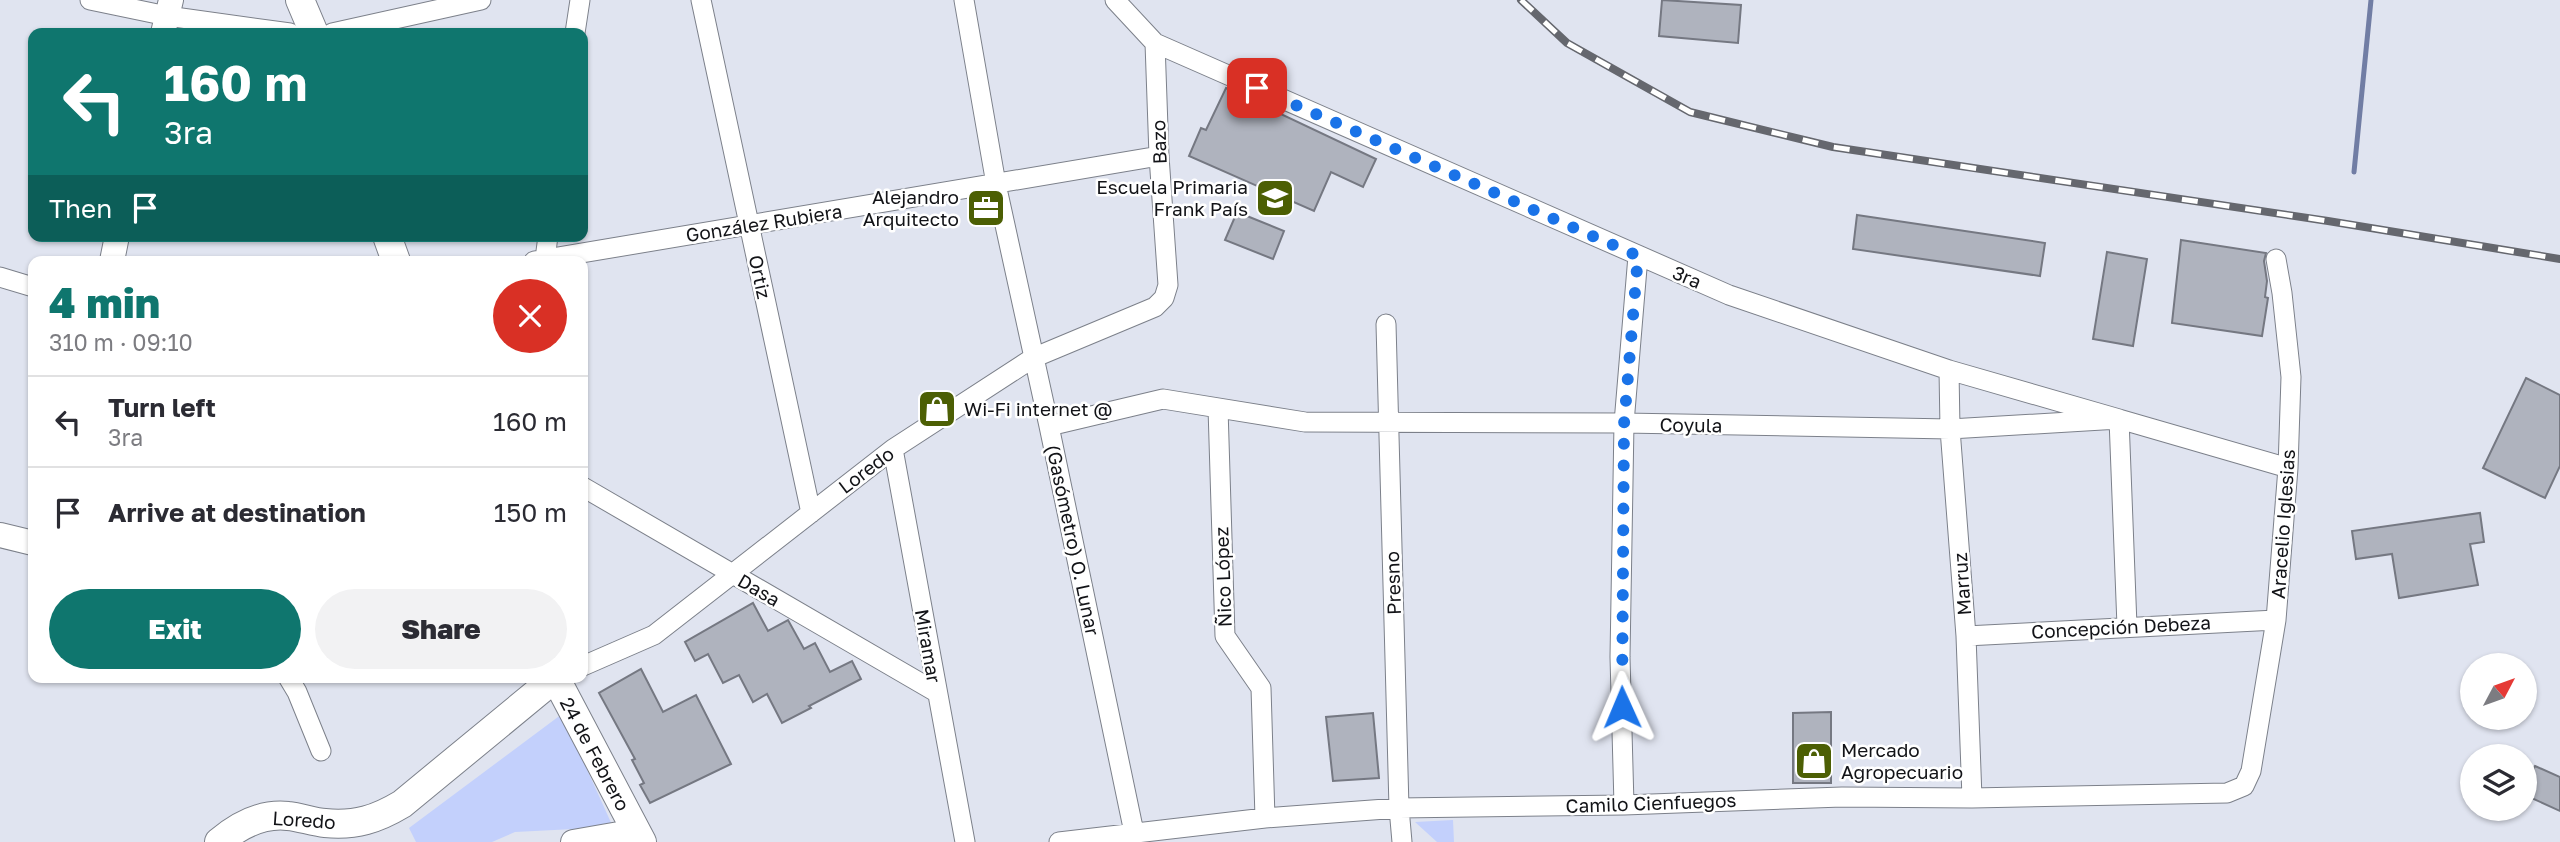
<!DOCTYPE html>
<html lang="en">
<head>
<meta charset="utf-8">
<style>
	body { margin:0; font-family:"Golos Text",sans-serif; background:#f2f2f3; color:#2b2b33; height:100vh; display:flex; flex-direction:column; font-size:26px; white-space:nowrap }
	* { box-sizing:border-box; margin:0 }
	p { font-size:23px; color:#7c7c81 }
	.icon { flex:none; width:38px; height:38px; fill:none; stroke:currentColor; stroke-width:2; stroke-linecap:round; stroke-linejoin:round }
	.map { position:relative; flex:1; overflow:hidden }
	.sheet { position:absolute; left:28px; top:256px; width:560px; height:427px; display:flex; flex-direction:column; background:#fff; border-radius:14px; box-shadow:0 2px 5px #0004 }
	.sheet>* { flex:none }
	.top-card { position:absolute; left:28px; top:28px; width:560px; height:214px; border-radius:14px; box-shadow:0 2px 5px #0004; background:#0f766e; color:#fff; overflow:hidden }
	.needle { width:46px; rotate:49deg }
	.tools { position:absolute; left:2460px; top:653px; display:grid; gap:14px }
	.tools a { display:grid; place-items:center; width:77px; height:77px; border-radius:50%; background:#fff; box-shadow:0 2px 5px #0004; font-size:35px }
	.pin { position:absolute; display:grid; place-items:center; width:60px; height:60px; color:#fff; margin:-30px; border-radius:14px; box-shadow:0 4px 10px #0006 }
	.me { position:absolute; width:77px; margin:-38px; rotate:359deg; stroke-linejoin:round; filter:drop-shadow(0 0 5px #0008) }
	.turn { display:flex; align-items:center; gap:24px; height:147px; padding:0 21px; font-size:32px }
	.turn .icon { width:91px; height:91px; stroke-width:2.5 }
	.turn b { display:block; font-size:49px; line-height:60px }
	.then { display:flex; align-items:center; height:66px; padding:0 21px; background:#0003; gap:14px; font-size:26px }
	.round { display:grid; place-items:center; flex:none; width:74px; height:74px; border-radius:37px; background:#f2f2f3 }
	.summary { display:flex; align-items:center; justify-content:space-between; height:119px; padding:0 21px }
	h1 { font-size:42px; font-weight:800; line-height:52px; color:#0f766e }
	.button { display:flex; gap:14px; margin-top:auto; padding:14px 21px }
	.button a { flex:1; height:80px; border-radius:42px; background:#0f766e; color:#fff; font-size:28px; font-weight:800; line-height:80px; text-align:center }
	.button a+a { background:#f2f2f3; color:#2b2b33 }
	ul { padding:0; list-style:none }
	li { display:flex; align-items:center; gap:21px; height:91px; padding:0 21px; border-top:2px solid #e1e1e2 }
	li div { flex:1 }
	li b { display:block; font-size:26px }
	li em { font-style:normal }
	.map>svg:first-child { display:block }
	.green { fill:#c3d0fc }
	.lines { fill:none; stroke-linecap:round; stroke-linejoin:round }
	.stream { stroke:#717da4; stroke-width:5 }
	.building { fill:#afb3be; stroke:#757882; stroke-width:2 }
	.minor-casing { stroke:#7c808a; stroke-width:21 }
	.tertiary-casing { stroke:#7c808a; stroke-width:26 }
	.secondary-casing { stroke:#7c808a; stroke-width:30 }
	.minor { stroke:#fff; stroke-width:19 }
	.tertiary { stroke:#fff; stroke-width:24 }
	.secondary { stroke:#fff; stroke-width:28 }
	.rail-casing { stroke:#65676e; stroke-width:8 }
	.rail { stroke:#fff; stroke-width:5; stroke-dasharray:16; stroke-linecap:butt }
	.route { stroke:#1a73e8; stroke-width:12; stroke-dasharray:0 21.6 }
	.labels { text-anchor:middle; stroke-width:5; stroke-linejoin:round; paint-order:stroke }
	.street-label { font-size:19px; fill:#121317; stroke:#fff }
	.poi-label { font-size:19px; fill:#121317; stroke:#fff; text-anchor:end }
</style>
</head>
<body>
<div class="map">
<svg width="2560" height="842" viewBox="0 0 2560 842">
	<rect width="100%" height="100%" fill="#e0e4f0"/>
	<path class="green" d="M562 714 613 827 515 832 492 842H416L409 828Z
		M1453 820 1454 842H1437L1415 822Z"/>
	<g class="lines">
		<path class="stream" d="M2354 172 2371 0"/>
	</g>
	<path class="building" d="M1662 0 1741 5 1738 43 1659 36Z
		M1226 88 1376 159 1363 187 1331 172 1314 211 1189 156 1201 128 1206 130Z
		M1237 212 1284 231 1273 259 1225 240Z
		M1857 215 2045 243 2040 276 1853 249Z
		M2181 240 2266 253 2264 261 2267 281 2265 297 2268 298 2262 336 2172 323Z
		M2107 252 2147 259 2133 346 2093 339Z
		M2526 378 2560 395V466L2545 498 2483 468Z
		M2480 513 2484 542 2470 544 2478 585 2399 598 2392 554 2356 559 2352 531Z
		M753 603 768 631 788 620 804 649 815 643 830 672 852 661 861 679 809 706 811 708 782 723 767 694 753 702 739 675 723 683 708 654 695 661 685 642Z
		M641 669 663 712 696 695 731 764 650 803 640 785 644 783 632 760 635 759 599 693Z
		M1831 712V783H1793V713Z
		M1373 713 1379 778 1333 781 1326 717Z
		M2535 766 2560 777V811L2525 795V788Z"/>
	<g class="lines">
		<defs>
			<path id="minor" d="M90 0 167 16 290 33
				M701 0 811 513
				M964 0 996 184 1049 426 1136 842
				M332 33 481 0
				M575 33 580 0
				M1155 43 1729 295 1949 370 2119 419 2127 626
				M545 259 548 236
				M534 261 1159 156
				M0 277 33 287
				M1386 324 1399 808 1402 842
				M1949 370 1950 429 1966 636 1972 798
				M1218 408 1225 636 1261 688 1265 818
				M1049 426 1163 399 1305 422 1624 423 1950 429 2119 419 2288 468
				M893 449 965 842
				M583 487 936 692
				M1966 636 2276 620
				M583 666 654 635 893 449 1033 358 1155 307 1164 298 1168 285 1159 156 1155 43 1115 0
				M288 677 297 692 321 751
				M1624 805 1620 657 1624 423 1638 256
				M1059 842 1265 818 1399 808 1624 805 1842 797 1972 798 2227 793 2244 786 2251 771 2276 620 2288 468 2291 377 2282 293 2276 259"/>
			<path id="tertiary" d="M163 33 171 0
				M112 261 117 236
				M0 535 33 543
				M573 842 636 831"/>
			<path id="secondary" d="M300 0 314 33
				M387 236 396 261
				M555 677 642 842
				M219 842C238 826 262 813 288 816 300 817 313 822 325 823 356 826 377 819 402 804L555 678"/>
		</defs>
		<use href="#minor" class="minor-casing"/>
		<use href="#tertiary" class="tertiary-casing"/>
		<use href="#secondary" class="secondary-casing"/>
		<use href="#minor" class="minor"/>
		<use href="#tertiary" class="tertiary"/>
		<use href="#secondary" class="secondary"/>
		<defs>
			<path id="rail" d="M1521 0 1567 43 1690 112 1833 147 2328 221 2560 259"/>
		</defs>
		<use href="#rail" class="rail-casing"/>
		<use href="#rail" class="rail"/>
	</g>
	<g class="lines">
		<path class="route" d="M1257 88 1638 256 1624 424 1622 707"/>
	</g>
	<defs>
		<symbol id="school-square" viewBox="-11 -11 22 22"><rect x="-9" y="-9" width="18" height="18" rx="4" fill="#4c5f04" stroke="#fff"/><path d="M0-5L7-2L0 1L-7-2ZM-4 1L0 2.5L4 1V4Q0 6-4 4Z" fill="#fff"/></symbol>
		<symbol id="office-square" viewBox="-11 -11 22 22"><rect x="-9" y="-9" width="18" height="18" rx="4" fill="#4c5f04" stroke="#fff"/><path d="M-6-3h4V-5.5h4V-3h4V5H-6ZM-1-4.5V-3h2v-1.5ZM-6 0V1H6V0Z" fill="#fff"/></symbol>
		<symbol id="shop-square" viewBox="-11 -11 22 22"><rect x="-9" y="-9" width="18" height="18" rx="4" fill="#4c5f04" stroke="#fff"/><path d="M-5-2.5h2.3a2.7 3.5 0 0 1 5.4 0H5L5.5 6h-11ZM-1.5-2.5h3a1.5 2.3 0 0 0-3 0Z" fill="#fff"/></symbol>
	</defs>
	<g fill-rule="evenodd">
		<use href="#school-square" x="1253" y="176" width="44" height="44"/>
		<use href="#office-square" x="964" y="186" width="44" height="44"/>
		<use href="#shop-square" x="915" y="387" width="44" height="44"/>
		<use href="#shop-square" x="1792" y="739" width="44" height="44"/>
	</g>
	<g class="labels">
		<g class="street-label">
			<text transform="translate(1159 142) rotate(-92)" y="7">Bazo</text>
			<text transform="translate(764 223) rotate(-9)" y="7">González Rubiera</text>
			<text transform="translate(760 277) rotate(78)" y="7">Ortiz</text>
			<text transform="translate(1687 277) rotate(23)" y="7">3ra</text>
			<text transform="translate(1691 425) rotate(1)" y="7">Coyula</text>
			<text transform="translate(866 470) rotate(-37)" y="7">Loredo</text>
			<text transform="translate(2283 524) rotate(-86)" y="7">Aracelio Iglesias</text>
			<text transform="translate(1073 540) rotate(78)" y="7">(Gasómetro) O. Lunar</text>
			<text transform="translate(1223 577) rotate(-92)" y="7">Ñico López</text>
			<text transform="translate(1393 583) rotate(-92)" y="7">Presno</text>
			<text transform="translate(1962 584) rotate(-94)" y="7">Marruz</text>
			<text transform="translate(759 590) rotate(30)" y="7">Dasa</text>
			<text transform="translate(2121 627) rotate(-3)" y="7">Concepción Debeza</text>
			<text transform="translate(928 646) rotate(80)" y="7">Miramar</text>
			<text transform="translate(595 754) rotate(62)" y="7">24 de Febrero</text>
			<text transform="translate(1651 803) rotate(-2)" y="7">Camilo Cienfuegos</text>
			<text transform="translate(304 820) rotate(4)" y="7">Loredo</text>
		</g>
		<g class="poi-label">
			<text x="1248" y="194">Escuela Primaria<tspan x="1248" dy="22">Frank País</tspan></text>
			<text x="959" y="204">Alejandro<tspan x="959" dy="22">Arquitecto</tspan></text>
			<text x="964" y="416" text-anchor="start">Wi-Fi internet @</text>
			<text x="1841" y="757" text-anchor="start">Mercado<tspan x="1841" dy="22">Agropecuario</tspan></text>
		</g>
	</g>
</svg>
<div class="tools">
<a><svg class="needle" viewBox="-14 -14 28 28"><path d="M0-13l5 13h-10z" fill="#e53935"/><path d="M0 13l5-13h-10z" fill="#7c7c81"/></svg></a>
<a><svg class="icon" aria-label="layers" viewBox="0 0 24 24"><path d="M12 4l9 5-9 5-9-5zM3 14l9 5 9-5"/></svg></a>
</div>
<div class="pin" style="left:1257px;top:88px;background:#d93025"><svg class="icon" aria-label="arrive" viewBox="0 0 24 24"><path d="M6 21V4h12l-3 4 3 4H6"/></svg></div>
<svg class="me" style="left:1622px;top:707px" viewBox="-20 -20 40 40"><path d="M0-17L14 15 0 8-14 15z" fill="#1a73e8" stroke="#fff" stroke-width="4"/></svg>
<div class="top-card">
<div class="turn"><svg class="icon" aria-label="left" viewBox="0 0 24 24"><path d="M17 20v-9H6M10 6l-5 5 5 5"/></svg><div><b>160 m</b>3ra</div></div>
<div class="then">Then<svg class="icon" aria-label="arrive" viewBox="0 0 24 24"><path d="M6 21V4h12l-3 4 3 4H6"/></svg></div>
</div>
<section class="sheet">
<div class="summary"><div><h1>4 min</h1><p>310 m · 09:10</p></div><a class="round" style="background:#d93025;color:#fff"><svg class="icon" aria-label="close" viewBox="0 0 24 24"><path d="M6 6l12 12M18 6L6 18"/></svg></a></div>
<ul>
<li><svg class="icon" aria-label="left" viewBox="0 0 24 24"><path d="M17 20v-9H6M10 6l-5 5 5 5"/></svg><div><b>Turn left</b><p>3ra</p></div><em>160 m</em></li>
<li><svg class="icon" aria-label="arrive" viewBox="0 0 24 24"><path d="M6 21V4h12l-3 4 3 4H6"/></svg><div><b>Arrive at destination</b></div><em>150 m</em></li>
</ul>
<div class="button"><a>Exit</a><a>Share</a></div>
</section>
</div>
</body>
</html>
